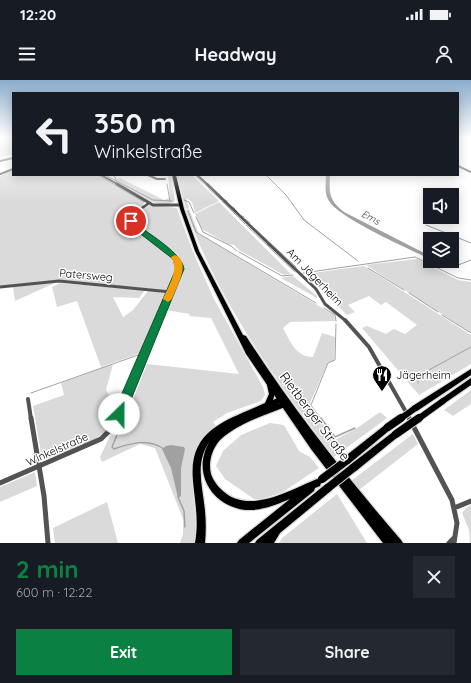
<!DOCTYPE html>
<html lang="en">
<head>
<meta charset="utf-8">
<style>
	body { margin:0; font-family:Quicksand,sans-serif; background:#242831; color:#f1f3f6; height:100vh; display:flex; flex-direction:column; font-size:15px; white-space:nowrap }
	* { box-sizing:border-box; margin:0 }
	p { font-size:13px; color:#9ea1a6 }
	.icon { flex:none; width:22px; height:22px; fill:none; stroke:currentColor; stroke-width:2; stroke-linecap:round; stroke-linejoin:round }
	.map { position:relative; height:463px; overflow:hidden }
	.side { display:flex; flex-direction:column; background:#171b24; flex:1 }
	.side>* { flex:none }
	.top-card { position:absolute; left:12px; top:12px; width:447px; height:84px; border-radius:0px; box-shadow:0 2px 10px #0003; background:#171b24; color:#f1f3f6; overflow:hidden }
	.buttons { position:absolute; left:423px; top:108px; display:grid; gap:8px }
	.buttons a { display:grid; place-items:center; width:36px; height:36px; border-radius:0px; background:#171b24; box-shadow:0 2px 10px #0003; font-size:20px }
	.pin { position:absolute; display:grid; place-items:center; width:34px; height:34px; color:#fff; margin:-17px; border:2px solid #fff; border-radius:50%; box-shadow:0 1px 4px #0007 }
	.me { position:absolute; width:44px; margin:-22px; rotate:23deg; stroke-linejoin:round; filter:drop-shadow(0 0 3px #0008) }
	.turn { display:flex; align-items:center; gap:14px; height:84px; padding:0 16px; font-size:18px }
	.turn .icon { width:52px; height:52px; stroke-width:2.5 }
	.turn b { display:block; font-size:28px; line-height:34px }
	.round { display:grid; place-items:center; flex:none; width:42px; height:42px; border-radius:0px; background:#242831 }
	.overview { display:flex; align-items:center; justify-content:space-between; height:68px; padding:0 16px }
	h1 { font-size:24px; font-weight:800; line-height:30px; color:#0b8043 }
	.cta { display:flex; gap:8px; margin-top:auto; padding:8px 16px }
	.cta a { flex:1; height:46px; border-radius:0px; background:#0b8043; color:#fff; font-size:16px; font-weight:800; line-height:46px; text-align:center }
	.cta a+a { background:#242831; color:#f1f3f6 }
	.status { display:flex; justify-content:space-between; align-items:center; height:28px; padding:0 20px; background:#171b24; direction:ltr }
	.status svg { height:11px; fill:currentColor }
	header { display:flex; justify-content:space-between; align-items:center; height:52px; padding:0 16px; background:#171b24; font-size:18px; font-weight:800 }
	.map>svg:first-child { display:block }
	.green { fill:#dadada }
	.water { fill:#a1a1a1 }
	.lines { fill:none; stroke-linecap:round; stroke-linejoin:round }
	.stream-far1 { stroke:#a1a1a1; stroke-width:1 }
	.stream { stroke:#a1a1a1; stroke-width:1.5 }
	.primary-casing { stroke:#dbdbdb; stroke-width:2.5 }
	.trunk-casing { stroke:#dbdbdb; stroke-width:2.5 }
	.minor-far4 { stroke:#535353; stroke-width:2 }
	.minor-far3 { stroke:#535353; stroke-width:2.5 }
	.minor-far2 { stroke:#535353; stroke-width:3 }
	.minor-far1 { stroke:#535353; stroke-width:4 }
	.minor { stroke:#535353; stroke-width:5 }
	.tertiary-far1 { stroke:#535353; stroke-width:2 }
	.tertiary { stroke:#535353; stroke-width:3 }
	.primary { fill:#000; fill-rule:evenodd }
	.trunk { fill:#000; fill-rule:evenodd }
	.trunk-bridge-far1-casing { stroke:#dbdbdb; stroke-width:8; stroke-linecap:butt }
	.trunk-bridge-casing { stroke:#dbdbdb; stroke-width:10; stroke-linecap:butt }
	.trunk-bridge-far1 { stroke:#000; stroke-width:6 }
	.trunk-bridge { stroke:#000; stroke-width:8 }
	.route { fill:#0b8043; stroke:#07532c }
	.slow { fill:#f59e0b }
	.labels { text-anchor:middle; stroke-width:3; stroke-linejoin:round; paint-order:stroke }
	.far-water-label { font-size:10px; font-style:italic; fill:#424242; stroke:#fff }
	.street-label { font-size:11px; fill:#000; stroke:#fff }
	.poi-label { font-size:11px; fill:#000; stroke:#fff; text-anchor:start }
	.near-street-label { font-size:13px; fill:#000; stroke:#fff }
</style>
</head>
<body>
<div class="status"><b>12:20</b><svg viewBox="0 0 49 12"><path d="M0 12V9h3v3zM5 12V6h3v6zM10 12V3h3v9zM15 12V0h3v12zM26 1h20v11H26zM47 4h2v5h-2z"/></svg></div>
<header><svg class="icon" aria-label="menu" viewBox="0 0 24 24"><path d="M4 6h16M4 12h16M4 18h16"/></svg>Headway<svg class="icon" aria-label="person" viewBox="0 0 24 24"><circle cx="12" cy="8" r="4"/><path d="M4 21q1-7 8-7t8 7"/></svg></header>
<div class="map">
<svg width="471" height="463" viewBox="0 0 471 463">
	<rect width="100%" height="100%" fill="#fff"/>
	<path class="green" d="M0 58H13V74L0 77Z
		M13 89V95H97L145 123 143 125 145 126 151 125 177 128 193 172 214 219 263 307 265 315 261 321 227 333 213 342 216 346C174 378 202 420 194 463H180L183 454V439L155 368 140 364 102 382 100 377 110 356 118 357 147 284 239 294 211 238 189 236 190 234 165 230 172 211 60 200 0 206V94Z
		M168 95H171L175 121C160 133 127 109 113 101L120 98 164 120 170 118Z
		M177 95H192L219 121 195 133 192 122 186 118 189 128 186 129Z
		M219 122 291 194 284 195 239 170 234 165 228 164 202 149 195 134Z
		M189 129 199 154 334 235 335 241 290 242 283 248C290 261 296 277 313 277L322 253 335 257 334 281 328 282 309 325 335 360 357 348 380 332 387 338 334 377C275 299 219 223 186 130Z
		M417 179 458 200 471 202V253L366 185Z
		M364 186 471 255V284L419 315 362 248 367 246 386 254 394 249 405 254 417 245 386 222 381 225 369 216 348 225 355 232 347 235 305 194Z
		M293 196 317 216V218L281 198Z
		M57 202 15 221 13 207Z
		M60 203 145 210 139 218 113 217 123 237 133 230 148 211 168 213 141 273 101 287 77 221 57 227 52 207Z
		M113 284 106 310 110 317 122 319C118 328 115 340 109 348 97 363 63 372 45 380L42 379 33 326 64 315 61 303Z
		M471 310V324L453 336 444 330Z
		M270 343 284 345 299 371 310 377 319 388 283 412 262 419H254L225 399 216 386 223 371 241 355Z
		M413 354 418 364 359 410 351 401Z
		M35 392 37 406 0 422V407Z
		M337 414 367 463H279L282 458Z
		M107 422 118 463H55L53 448Z
		M471 425V463H470L469 450 462 433 466 428Z"/>
	<path class="water" d="M326 95H330C329 114 329 120 344 132L430 176V179C410 169 335 137 328 119 324 112 326 103 326 95Z
		M171 365 184 367 185 369 181 388V416L178 418 171 388 162 369 166 366Z"/>
	<g class="lines">
		<path class="stream-far1" d="M98 95 144 122
			M105 95 153 120 172 121
			M114 95 116 100
			M266 95 286 115 304 140 358 181
			M196 96 209 108
			M199 96 207 103
			M167 104 170 121
			M209 109 221 120
			M184 120 189 122 194 133
			M225 120 227 121
			M222 121 245 144
			M233 127 235 129
			M235 130 237 131
			M188 131 196 152 316 223
			M242 136 244 137
			M196 137 203 152 231 166 237 171
			M245 139 250 143
			M246 145 295 192
			M251 145 296 187
			M426 145 471 163
			M239 172 282 196 293 195
			M453 187 471 180
			M368 188 404 210
			M303 193 415 177 458 198 471 200
			M409 213 438 232
			M324 228 335 235 336 241
			M442 235 471 253
			M418 303V296L471 267
			M31 313 141 274
			M123 339 145 285
			M321 339 311 325 328 283 335 280 336 244"/>
		<path class="stream" d="M124 338 112 367 114 369C131 363 148 358 164 369
			M321 338 335 357 355 348
			M178 417 184 431 185 447"/>
		<defs>
			<path id="primary" d="M172 95H176L184 129 199 171 243 255 246 256C292 328 345 395 401 460L403 463H383L311 369 246 274 195 171 180 129Z"/>
			<path id="trunk" d="M471 289V295L417 331 414 332 411 331 410 329 411 327Z
				M471 298V305L445 323 443 324 441 323 440 321 441 319Z
				M270 302 272 303C275 309 275 314 273 320L284 315 286 316 287 318 286 320 277 324 288 320 290 321 291 323 290 325C267 335 239 342 220 360 212 369 208 382 211 394 213 400 218 407 223 411 249 435 290 410 317 399L320 400 321 403 320 406 315 408 314 411 249 463H237L239 460 290 419C276 425 261 431 245 430 211 426 191 391 210 361 194 383 203 407 205 431 206 442 206 452 205 463H195C199 441 195 423 193 401 188 349 226 341 265 323L269 314 267 305 268 303Z
				M388 344 391 345 392 347 391 349 349 384 346 385 343 384 342 381 343 378 385 345Z
				M396 351 399 352 400 354 399 356 356 391 353 392 350 391 349 388 350 385 393 352Z
				M329 403 332 404 333 407 332 410 280 453 274 463H255L257 460 326 404Z"/>
		</defs>
		<use href="#primary" class="primary-casing"/>
		<use href="#trunk" class="trunk-casing"/>
		<path class="minor-far4" d="M0 81 13 78
			M458 86 471 92
			M0 94 13 89
			M148 95 157 99H165
			M197 95 208 105"/>
		<path class="minor-far3" d="M207 104 270 165
			M149 123 135 133 131 142 159 165"/>
		<path class="minor-far2" d="M269 164 316 209 325 224 346 241
			M0 207 59 201 171 212
			M158 241 180 189C178 177 168 171 158 164"/>
		<path class="minor-far1" d="M345 240 369 267 410 339
			M28 319 31 339
			M116 339 158 240"/>
		<path class="minor" d="M31 338 44 416 48 463
			M409 338 452 420 457 443 454 463
			M0 403 101 359 113 347 117 338
			M454 428 471 421
			M449 463 454 458"/>
		<path class="tertiary-far1" d="M101 95 119 105"/>
		<path class="tertiary" d="M117 104 153 125H181"/>
		<use href="#primary" class="primary"/>
		<use href="#trunk" class="trunk"/>
		<defs>
			<path id="trunk-bridge-far1" d="M400 339 414 329
				M418 339 443 321"/>
			<path id="trunk-bridge" d="M388 347 401 338
				M396 354 419 338
				M322 399 346 381
				M329 407 353 388"/>
		</defs>
		<use href="#trunk-bridge-far1" class="trunk-bridge-far1-casing"/>
		<use href="#trunk-bridge" class="trunk-bridge-casing"/>
		<use href="#trunk-bridge-far1" class="trunk-bridge-far1"/>
		<use href="#trunk-bridge" class="trunk-bridge"/>
	</g>
	<linearGradient id="sky" x2="0" y2="1"><stop stop-color="#8baccc"/><stop offset="0.47" stop-color="#fff"/><stop offset="1" stop-color="#fff" stop-opacity="0"/></linearGradient>
	<rect width="471" height="123" fill="url(#sky)"/>
	<path class="route" d="M129 139H134L138 145C150 155 182 173 184 189L125 334 123 337 119 339 114 337 113 334 176 189 173 179 133 148 128 141Z"/>
	<path class="slow" d="M175 175C192 181 176 208 172 219L168 222 163 219C168 207 180 190 171 177Z"/>
	<defs>
		<symbol id="restaurant-pin" viewBox="-11 -11 22 30"><path d="M0 17L-7.5 6A9.5 9.5 0 1 1 7.5 6Z" fill="#000" stroke="#fff"/><path d="M-5-6h1v4h1v-4h1v4h1v-4h1v5L-1.5 .5V6h-2V.5L-5-1ZM5-6V6H3V1.5H1.5Q1.5-4 5-6Z" fill="#fff"/></symbol>
	</defs>
	<g fill-rule="evenodd">
		<use href="#restaurant-pin" x="371" y="284" width="22" height="30"/>
	</g>
	<g class="labels">
		<g class="far-water-label">
			<text transform="translate(371 137) rotate(28)" y="4">Ems</text>
		</g>
		<g class="street-label">
			<text transform="translate(86 195) rotate(5)" y="4">Patersweg</text>
			<text transform="translate(315 197) rotate(46)" y="4">Am Jägerheim</text>
			<text transform="translate(57 369) rotate(-24)" y="4">Winkelstraße</text>
		</g>
		<g class="poi-label">
			<text x="396" y="299">Jägerheim</text>
		</g>
		<g class="near-street-label">
			<text transform="translate(315 336) rotate(53)" y="5">Rietberger Straße</text>
		</g>
	</g>
</svg>
<div class="buttons">
<a><svg class="icon" aria-label="sound" viewBox="0 0 24 24"><path d="M4 9h4l5-4v14l-5-4H4zM17 9q2 3 0 6"/></svg></a>
<a><svg class="icon" aria-label="layers" viewBox="0 0 24 24"><path d="M12 4l9 5-9 5-9-5zM3 14l9 5 9-5"/></svg></a>
</div>
<div class="pin" style="left:131px;top:141px;background:#d93025"><svg class="icon" aria-label="arrive" viewBox="0 0 24 24"><path d="M6 21V4h12l-3 4 3 4H6"/></svg></div>
<svg class="me" style="left:119px;top:334px" viewBox="-20 -20 40 40"><circle r="19" fill="#fff"/><path d="M0-13L10 11 0 6-10 11z" fill="#0b8043"/></svg>
<div class="top-card">
<div class="turn"><svg class="icon" aria-label="left" viewBox="0 0 24 24"><path d="M17 20v-9H6M10 6l-5 5 5 5"/></svg><div><b>350 m</b>Winkelstraße</div></div>
</div>
</div>
<section class="side">
<div class="overview"><div><h1>2 min</h1><p>600 m · 12:22</p></div><a class="round"><svg class="icon" aria-label="close" viewBox="0 0 24 24"><path d="M6 6l12 12M18 6L6 18"/></svg></a></div>
<div class="cta"><a>Exit</a><a>Share</a></div>
</section>
</body>
</html>
